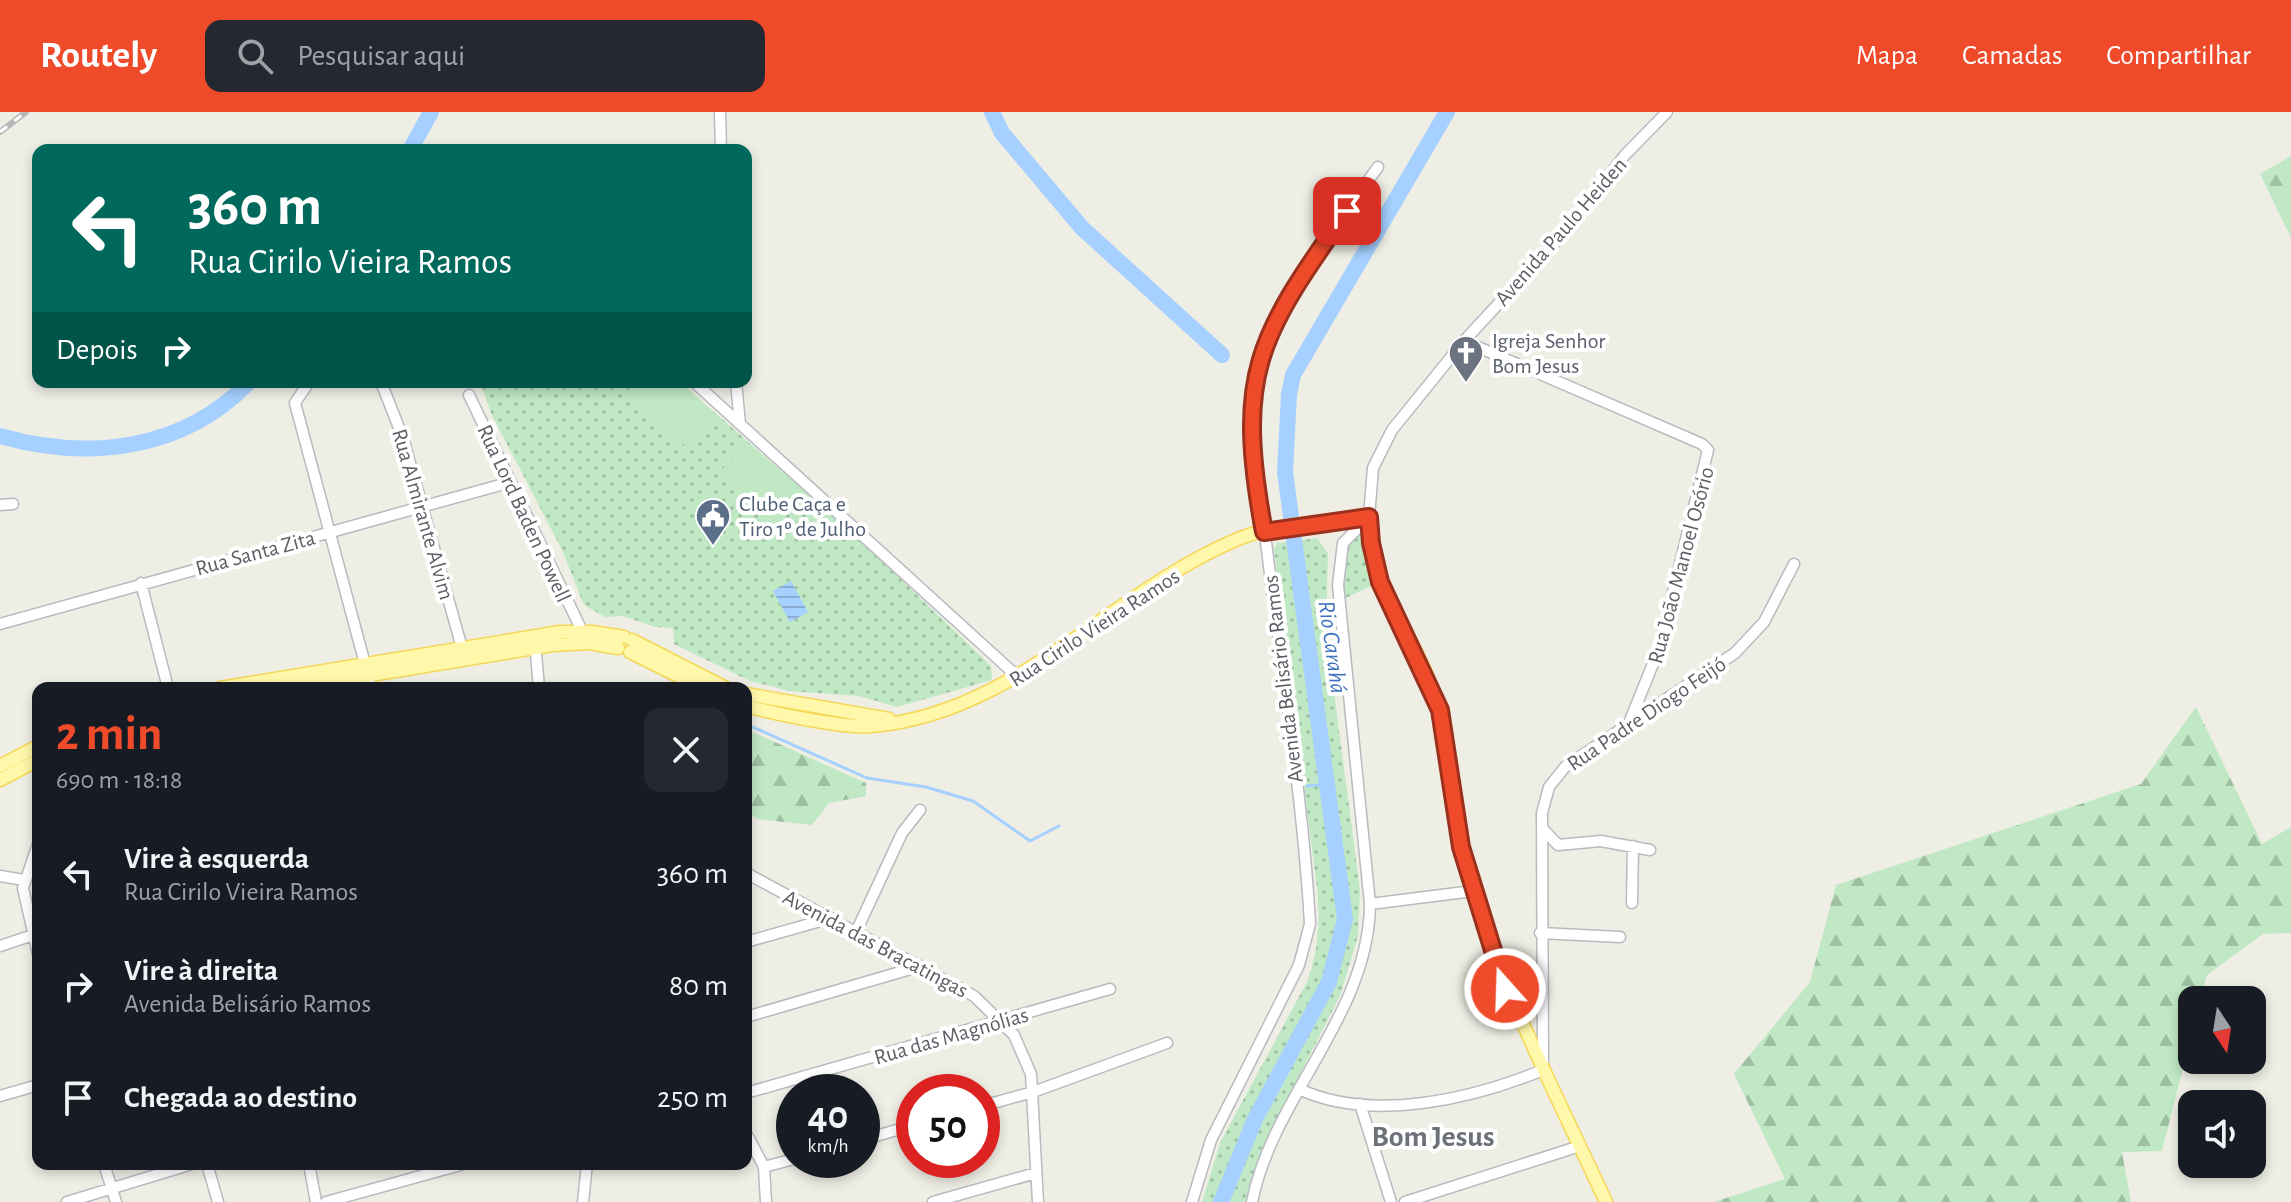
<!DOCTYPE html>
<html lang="pt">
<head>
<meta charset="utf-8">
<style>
	body { margin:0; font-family:"Alegreya Sans",sans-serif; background:#242831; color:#f1f3f6; height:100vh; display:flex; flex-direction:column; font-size:30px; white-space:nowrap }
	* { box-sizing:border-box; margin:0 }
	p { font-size:26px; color:#9ea1a6 }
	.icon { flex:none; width:44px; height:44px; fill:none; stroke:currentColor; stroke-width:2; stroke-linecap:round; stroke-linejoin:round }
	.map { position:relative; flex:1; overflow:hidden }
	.sheet { position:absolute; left:32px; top:570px; width:720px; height:488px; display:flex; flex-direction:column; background:#171b24; border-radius:16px; box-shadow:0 4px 12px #0003 }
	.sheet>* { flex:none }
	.guide { position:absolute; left:32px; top:32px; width:720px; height:244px; border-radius:16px; box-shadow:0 4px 12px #0003; background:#00695c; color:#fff; overflow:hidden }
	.needle { width:52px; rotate:168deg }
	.fabs { position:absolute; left:2178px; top:874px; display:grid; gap:16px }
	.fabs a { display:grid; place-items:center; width:88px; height:88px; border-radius:16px; background:#171b24; box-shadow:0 4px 12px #0003; font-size:40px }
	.speed { position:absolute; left:776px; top:962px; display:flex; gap:16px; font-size:40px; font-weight:700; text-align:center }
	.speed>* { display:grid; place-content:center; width:104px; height:104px; border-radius:50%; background:#171b24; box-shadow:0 4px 12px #0003; line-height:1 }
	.speed small { font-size:20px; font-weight:400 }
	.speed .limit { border:12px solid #d22; background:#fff; color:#111 }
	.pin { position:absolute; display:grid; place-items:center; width:68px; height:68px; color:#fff; margin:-34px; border-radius:16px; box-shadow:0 4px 12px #0006 }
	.me { position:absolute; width:88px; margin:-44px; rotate:340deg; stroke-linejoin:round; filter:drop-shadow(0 0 6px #0008) }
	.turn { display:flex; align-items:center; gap:28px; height:168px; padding:0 24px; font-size:36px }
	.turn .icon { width:104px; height:104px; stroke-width:2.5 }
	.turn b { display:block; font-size:56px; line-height:68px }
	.then { display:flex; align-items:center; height:76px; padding:0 24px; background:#0003; gap:16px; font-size:30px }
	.round { display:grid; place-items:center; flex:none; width:84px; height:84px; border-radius:16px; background:#242831 }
	.head { display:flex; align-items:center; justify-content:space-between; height:136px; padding:0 24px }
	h1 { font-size:48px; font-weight:600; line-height:60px; color:#ef4b2b }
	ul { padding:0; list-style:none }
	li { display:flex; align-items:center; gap:24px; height:112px; padding:0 24px }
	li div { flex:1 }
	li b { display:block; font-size:30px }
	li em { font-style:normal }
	header { display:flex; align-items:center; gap:48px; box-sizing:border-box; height:112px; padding:0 40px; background:#ef4b2b; color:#fff }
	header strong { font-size:38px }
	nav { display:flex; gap:44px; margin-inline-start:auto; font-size:28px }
	.search { width:560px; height:72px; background:#242831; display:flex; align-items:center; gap:20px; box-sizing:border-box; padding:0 28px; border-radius:16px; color:#9ea1a6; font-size:30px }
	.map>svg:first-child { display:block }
	.grass { fill:url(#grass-dots) }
	.forest { fill:url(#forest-firs) }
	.garden { fill:#c0e8c4 }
	.water { fill:url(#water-rules) }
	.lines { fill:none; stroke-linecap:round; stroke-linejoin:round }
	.stream { stroke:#a5d0ff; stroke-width:3 }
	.river { stroke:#a5d0ff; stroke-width:16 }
	.minor-casing { stroke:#b7babf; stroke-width:13 }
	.major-casing { stroke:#f6d757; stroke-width:15 }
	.minor { stroke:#fff; stroke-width:10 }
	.major { stroke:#fff8aa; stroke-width:12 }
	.rail-casing { stroke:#b6b7b7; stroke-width:6 }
	.rail { stroke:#fff; stroke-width:3; stroke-dasharray:9; stroke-linecap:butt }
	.route-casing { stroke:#9b311c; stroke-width:20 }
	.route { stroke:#ef4b2b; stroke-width:14 }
	.labels { text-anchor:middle; stroke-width:8; stroke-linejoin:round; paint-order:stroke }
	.street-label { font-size:22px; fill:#5c6066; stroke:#fff }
	.worship-label { font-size:22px; fill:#5b616d; stroke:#fff; text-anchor:start }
	.service-label { font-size:22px; fill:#4e5e75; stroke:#fff; text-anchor:start }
	.water-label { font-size:24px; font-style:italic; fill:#4073bf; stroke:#fff }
	.district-label { font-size:30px; font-weight:bold; fill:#6d7278; stroke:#fff }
</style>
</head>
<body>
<header>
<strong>Routely</strong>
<div class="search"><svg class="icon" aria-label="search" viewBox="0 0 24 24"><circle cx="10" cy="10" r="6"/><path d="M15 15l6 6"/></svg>Pesquisar aqui</div>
<nav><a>Mapa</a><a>Camadas</a><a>Compartilhar</a></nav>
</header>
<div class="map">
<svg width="2291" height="1090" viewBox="0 0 2291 1090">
	<defs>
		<pattern id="grass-dots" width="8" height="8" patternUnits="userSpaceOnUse" patternTransform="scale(2)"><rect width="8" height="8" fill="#c0e8c4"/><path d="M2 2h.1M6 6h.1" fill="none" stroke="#9fbfa3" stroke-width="1.8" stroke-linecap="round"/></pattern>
		<pattern id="forest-firs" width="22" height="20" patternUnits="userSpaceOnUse" patternTransform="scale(2)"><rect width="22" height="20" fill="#c0e8c4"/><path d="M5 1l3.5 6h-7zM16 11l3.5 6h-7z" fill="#9fbfa3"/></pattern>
		<pattern id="water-rules" width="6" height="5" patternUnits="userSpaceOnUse" patternTransform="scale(2)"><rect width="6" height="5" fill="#a5d0ff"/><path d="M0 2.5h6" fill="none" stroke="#8aacd2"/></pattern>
	</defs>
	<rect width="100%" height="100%" fill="#efeee5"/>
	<path class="grass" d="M480 270H680L861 429 991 554 992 568 897 595 859 584 789 579 750 569 674 532 673 516 655 515 623 504 605 505 584 493 563 440 491 301Z
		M1369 405 1380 470 1339 489V441Z
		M1317 426 1328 441 1326 519 1360 778 1358 824 1340 884 1264 1033 1245 1090H1202L1220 1031 1307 870C1319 837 1320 810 1317 776L1274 437 1277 431Z"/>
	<path class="forest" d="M2291 44V126L2260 62Z
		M2196 595 2262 732 2291 715V821L2263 822 2207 863 2200 888H2192V921L2162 1039 2122 1040 2131 1090H1714L1785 1067 1734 962 1810 870 1836 773 2141 672Z
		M746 617 866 671V684L829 691 812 713 758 707 746 700Z"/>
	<path class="garden" d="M635 270H680L716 303 689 337 625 282Z
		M747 330 803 377 771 411 718 362Z"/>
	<path class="water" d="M791 469 808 500 790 510 773 479Z"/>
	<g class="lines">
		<path class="stream" d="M746 612 867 666 926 675 973 689 1030 729 1059 714
			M1307 674 1329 672"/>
		<path class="river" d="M992 0 1002 21 1082 116 1222 243
			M410 38 431 0
			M0 324C87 349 183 339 249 270
			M1221 1090 1255 1007 1329 870 1345 807 1285 360 1289 282 1293 263 1447 0"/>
		<defs>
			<path id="minor" d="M720 0 721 38
				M1464 229 1702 332 1708 338 1659 537 1629 611
				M309 270 295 291 365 552
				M381 270 403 326 462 536
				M694 270 1018 565
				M736 270 740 312
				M469 283 582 519
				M0 393 13 392
				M141 471 168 576
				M0 512 511 370
				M535 530 539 576
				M368 563 371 576
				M1542 716 1558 733 1601 729 1650 738
				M38 732 23 776 38 842
				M746 761 974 884 1014 923 1031 962 1038 1090
				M0 764 24 768
				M1632 791 1633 734
				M1370 792 1473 779
				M856 820 902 721 920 698
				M1540 821 1620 825
				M746 830 831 806
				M0 834 36 822
				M746 905 921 854
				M1299 977C1372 1011 1472 987 1543 958L1542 701 1549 675 1565 655 1735 541 1764 510 1794 452
				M746 981 1110 877
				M0 984 38 973
				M1360 992 1391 1090
				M982 994 1033 980 1167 931
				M746 1021 764 1055 766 1090
				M862 1028 914 1013
				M104 1052 116 1090
				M207 1052 218 1090
				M309 1052 316 1090
				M764 1055 794 1047
				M67 1090 192 1052
				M326 1090 464 1052
				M583 1090 587 1052
				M933 1090 1036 1061
				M1192 1090 1211 1028 1299 853 1310 812C1303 687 1282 562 1267 438 1259 373 1239 309 1259 245 1281 175 1336 114 1378 55
				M1252 1090C1273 984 1369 903 1370 792L1338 473 1343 431 1369 405 1373 356 1392 318 1464 229 1562 123 1625 43 1667 0
				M1405 1090 1580 1034"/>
			<path id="major" d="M632 528 726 576
				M630 540 702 576
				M220 576 560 520H592L624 525
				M292 576 553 533 589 531 618 536
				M746 582 889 607
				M746 594C777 602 841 616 872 614 1015 602 1111 480 1238 427 1277 411 1327 410 1369 405 1374 487 1418 525 1439 597 1454 648 1451 703 1465 753 1499 875 1554 977 1606 1090
				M0 654 38 634
				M0 668 38 648"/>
		</defs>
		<use href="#minor" class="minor-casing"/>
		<use href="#major" class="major-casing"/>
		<use href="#minor" class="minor"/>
		<use href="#major" class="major"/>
		<defs>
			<path id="rail" d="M0 20 26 0"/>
		</defs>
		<use href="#rail" class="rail-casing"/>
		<use href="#rail" class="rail"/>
	</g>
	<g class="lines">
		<defs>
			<path id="route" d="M1347 99C1257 226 1235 262 1264 420L1369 405 1371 431 1380 470 1440 598 1461 735 1505 877"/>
		</defs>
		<use href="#route" class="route-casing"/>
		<use href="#route" class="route"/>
	</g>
	<defs>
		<symbol id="church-pin" viewBox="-11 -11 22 30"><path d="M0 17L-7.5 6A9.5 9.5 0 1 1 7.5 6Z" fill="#6b7280" stroke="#fff"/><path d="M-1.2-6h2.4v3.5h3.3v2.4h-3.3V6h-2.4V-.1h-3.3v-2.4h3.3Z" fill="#fff"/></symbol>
		<symbol id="civic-pin" viewBox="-11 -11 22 30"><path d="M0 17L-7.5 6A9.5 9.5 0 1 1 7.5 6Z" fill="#5c6f8a" stroke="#fff"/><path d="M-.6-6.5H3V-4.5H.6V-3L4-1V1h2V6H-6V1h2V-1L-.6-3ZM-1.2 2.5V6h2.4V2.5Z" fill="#fff"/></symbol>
	</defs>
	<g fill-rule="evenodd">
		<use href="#church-pin" x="1446" y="221" width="40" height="54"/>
		<use href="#civic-pin" x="693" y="384" width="40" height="54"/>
	</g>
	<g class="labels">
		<g class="street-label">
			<text transform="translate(1560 119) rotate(-49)" y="8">Avenida Paulo Heiden</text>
			<text transform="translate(525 401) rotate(65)" y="8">Rua Lord Baden Powell</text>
			<text transform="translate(424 402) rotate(74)" y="8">Rua Almirante Alvim</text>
			<text transform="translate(255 440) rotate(-15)" y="8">Rua Santa Zita</text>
			<text transform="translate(1680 453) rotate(-75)" y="8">Rua João Manoel Osório</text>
			<text transform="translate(1094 515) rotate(-33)" y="8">Rua Cirilo Vieira Ramos</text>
			<text transform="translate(1282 567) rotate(-97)" y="8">Avenida Belisário Ramos</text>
			<text transform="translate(1646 601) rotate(-34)" y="8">Rua Padre Diogo Feijó</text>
			<text transform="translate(876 831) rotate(28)" y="8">Avenida das Bracatingas</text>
			<text transform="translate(951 923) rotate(-16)" y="8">Rua das Magnólias</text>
		</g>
		<g class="worship-label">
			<text x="1492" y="236">Igreja Senhor<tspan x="1492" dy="25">Bom Jesus</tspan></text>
		</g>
		<g class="service-label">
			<text x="739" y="399">Clube Caça e<tspan x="739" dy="25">Tiro 1º de Julho</tspan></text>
		</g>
		<g class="water-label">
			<text transform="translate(1333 535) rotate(82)" y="8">Rio Carahá</text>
		</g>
		<g class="district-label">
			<text x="1433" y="1034">Bom Jesus</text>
		</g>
	</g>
</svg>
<div class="fabs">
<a><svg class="needle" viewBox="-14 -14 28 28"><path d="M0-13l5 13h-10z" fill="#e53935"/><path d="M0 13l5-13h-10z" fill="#9ea1a6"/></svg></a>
<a><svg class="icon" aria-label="sound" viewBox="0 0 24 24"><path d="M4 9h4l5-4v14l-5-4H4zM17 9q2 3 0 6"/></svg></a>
</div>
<div class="speed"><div>40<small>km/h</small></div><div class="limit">50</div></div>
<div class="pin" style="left:1347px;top:99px;background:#d93025"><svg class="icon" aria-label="arrive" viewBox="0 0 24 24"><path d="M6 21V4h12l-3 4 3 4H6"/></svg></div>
<svg class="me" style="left:1505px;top:877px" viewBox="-20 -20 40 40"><circle r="17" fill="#ef4b2b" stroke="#fff" stroke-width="3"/><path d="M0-11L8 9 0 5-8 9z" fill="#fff"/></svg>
<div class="guide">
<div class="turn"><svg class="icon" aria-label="left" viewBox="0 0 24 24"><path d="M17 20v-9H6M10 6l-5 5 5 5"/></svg><div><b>360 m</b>Rua Cirilo Vieira Ramos</div></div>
<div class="then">Depois<svg class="icon" aria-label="right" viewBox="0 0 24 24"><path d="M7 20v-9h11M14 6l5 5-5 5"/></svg></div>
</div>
<section class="sheet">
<div class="head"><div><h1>2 min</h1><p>690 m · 18:18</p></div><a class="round"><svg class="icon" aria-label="close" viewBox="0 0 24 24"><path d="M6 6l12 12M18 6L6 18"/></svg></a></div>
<ul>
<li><svg class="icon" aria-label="left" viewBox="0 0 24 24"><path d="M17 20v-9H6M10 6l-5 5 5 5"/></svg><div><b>Vire à esquerda</b><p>Rua Cirilo Vieira Ramos</p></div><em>360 m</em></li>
<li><svg class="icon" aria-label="right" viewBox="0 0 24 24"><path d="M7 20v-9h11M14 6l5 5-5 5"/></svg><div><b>Vire à direita</b><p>Avenida Belisário Ramos</p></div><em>80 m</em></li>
<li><svg class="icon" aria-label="arrive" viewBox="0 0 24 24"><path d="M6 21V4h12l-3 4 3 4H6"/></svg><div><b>Chegada ao destino</b></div><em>250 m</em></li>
</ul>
</section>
</div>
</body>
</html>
